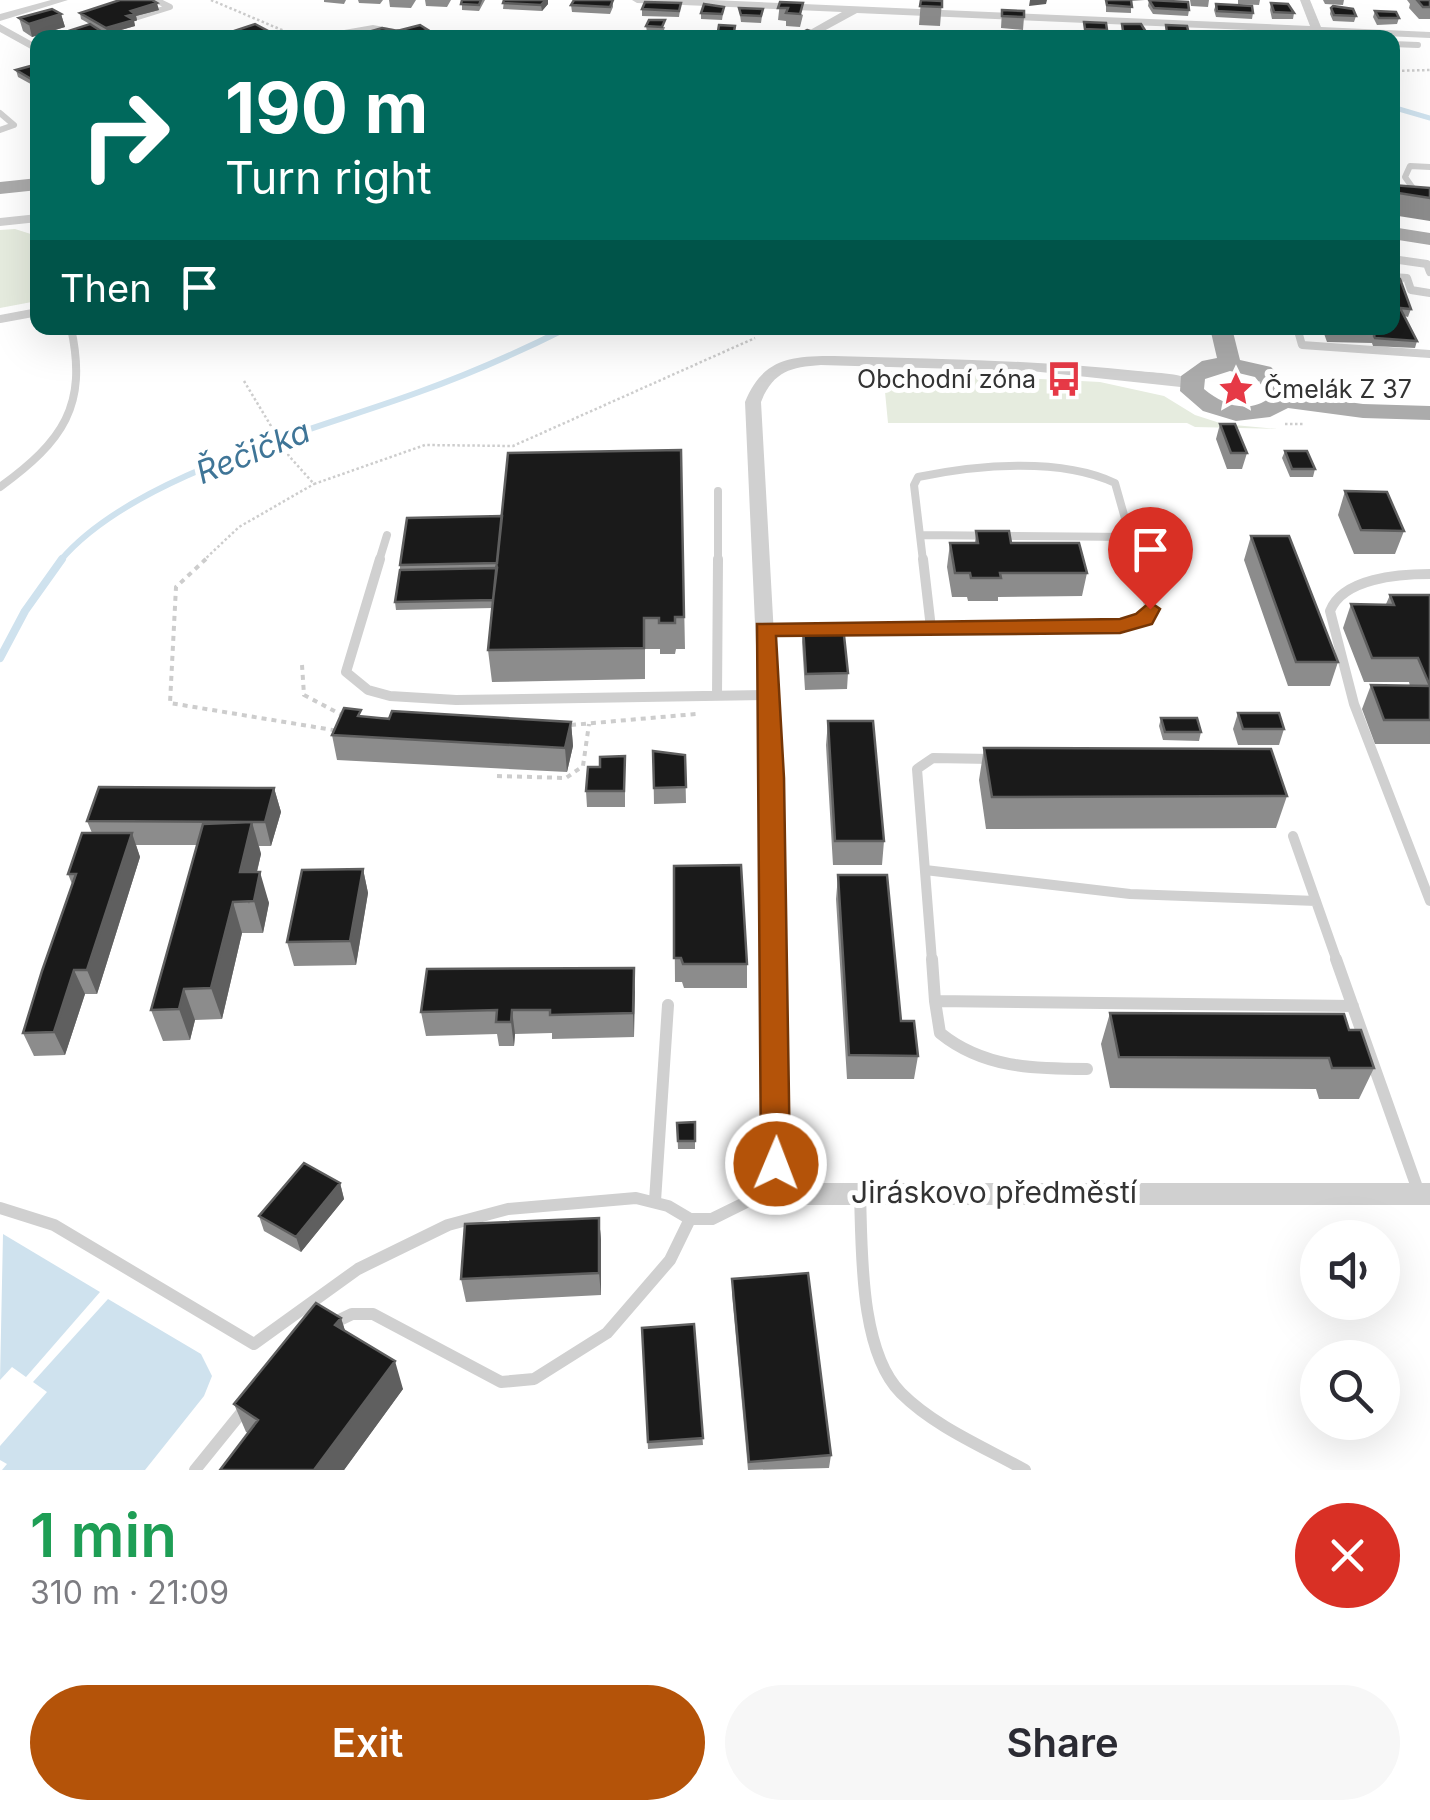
<!DOCTYPE html>
<html lang="en">
<head>
<meta charset="utf-8">
<style>
	body { margin:0; font-family:Inter,sans-serif; background:#f7f7f7; color:#2b2b33; height:100vh; display:flex; flex-direction:column; font-size:38px; white-space:nowrap }
	* { box-sizing:border-box; margin:0 }
	p { font-size:32px; color:#7c7c81 }
	.icon { flex:none; width:55px; height:55px; fill:none; stroke:currentColor; stroke-width:2; stroke-linecap:round; stroke-linejoin:round }
	.map { position:relative; height:1470px; overflow:hidden }
	.panel { display:flex; flex-direction:column; background:#fff; flex:1 }
	.panel>* { flex:none }
	.banner { position:absolute; left:30px; top:30px; width:1370px; height:305px; border-radius:20px; box-shadow:0 10px 40px #0002; background:#00695c; color:#fff; overflow:hidden }
	.controls { position:absolute; left:1300px; top:1220px; display:grid; gap:20px }
	.controls a { display:grid; place-items:center; width:100px; height:100px; border-radius:50%; background:#fff; box-shadow:0 10px 40px #0002; font-size:50px }
	.pin { position:absolute; display:grid; place-items:center; width:85px; height:85px; color:#fff; margin:-102px -42px; border-radius:50% 50% 50% 0; rotate:-45deg; box-shadow:0 0 10px #0007 }
	.pin .icon { rotate:45deg }
	.me { position:absolute; width:110px; margin:-55px; rotate:1deg; stroke-linejoin:round; filter:drop-shadow(0 0 8px #0008) }
	.turn { display:flex; align-items:center; gap:35px; height:210px; padding:0 30px; font-size:45px }
	.turn .icon { width:130px; height:130px; stroke-width:2.5 }
	.turn b { display:block; font-size:70px; line-height:85px }
	.then { display:flex; align-items:center; height:95px; padding:0 30px; background:#0003; gap:20px; font-size:38px }
	.round { display:grid; place-items:center; flex:none; width:105px; height:105px; border-radius:52px; background:#f7f7f7 }
	.head { display:flex; align-items:center; justify-content:space-between; height:170px; padding:0 30px }
	h1 { font-size:60px; font-weight:600; line-height:75px; color:#1e9e55 }
	.action { display:flex; gap:20px; margin-top:auto; padding:20px 30px }
	.action a { flex:1; height:115px; border-radius:60px; background:#b45309; color:#fff; font-size:40px; font-weight:600; line-height:115px; text-align:center }
	.action a+a { background:#f7f7f7; color:#2b2b33 }
	.map>svg:first-child { display:block }
	.green { fill:#e6ecdf }
	.water { fill:#cfe2ee }
	.lines { fill:none; stroke-linecap:round; stroke-linejoin:round }
	.stream-far2 { stroke:#cfe2ee; stroke-width:5 }
	.stream-far1 { stroke:#cfe2ee; stroke-width:6 }
	.stream { stroke:#cfe2ee; stroke-width:8 }
	.path-far1 { stroke:#cdcdcd; stroke-width:2.5; stroke-dasharray:2.5 2.5; stroke-linecap:butt }
	.path { stroke:#cdcdcd; stroke-width:4; stroke-dasharray:5 5; stroke-linecap:butt }
	.service-far3 { stroke:#d0d0d0; stroke-width:6 }
	.service-far2 { stroke:#d0d0d0; stroke-width:8 }
	.service-far1 { stroke:#d0d0d0; stroke-width:10 }
	.service { stroke:#d0d0d0; stroke-width:12 }
	.minor { fill:#d0d0d0; fill-rule:evenodd }
	.primary { fill:#ababab; fill-rule:evenodd }
	.wall { fill:#8c8c8c }
	.shaded-wall { fill:#5f5f5f }
	.building { fill:#1a1a1a; stroke:#5f5f5f; stroke-width:2.5 }
	.route { fill:#b45309; stroke:#753606; stroke-width:2.5 }
	.labels { text-anchor:middle; stroke-width:10; stroke-linejoin:round; paint-order:stroke }
	.far-poi-label { font-size:25px; fill:#333; stroke:#fff; text-anchor:end }
	.street-label { font-size:30px; fill:#333; stroke:#fff }
	.water-label { font-size:32px; font-style:italic; fill:#3f7597; stroke:#fff }
</style>
</head>
<body>
<div class="map">
<svg width="1430" height="1470" viewBox="0 0 1430 1470">
	<rect width="100%" height="100%" fill="#fff"/>
	<path class="green" d="M15 229 37 236V301L0 308V230Z
		M883 371 1100 382 1164 396 1195 415 1223 424 1278 429 1195 427 1187 423H888Z"/>
	<path class="water" d="M3 1234 100 1292 26 1377 12 1367 0 1380Z
		M108 1299 201 1354 212 1376 204 1396 145 1470H2L7 1464 0 1460V1446L47 1392 33 1382Z"/>
	<g class="lines">
		<path class="stream-far2" d="M1392 107 1430 118"/>
		<path class="stream-far1" d="M60 561C132 475 313 431 419 392 470 374 519 352 567 328"/>
		<path class="stream" d="M0 658 25 611 62 559"/>
		<path class="path-far1" d="M211 0 289 33
			M1392 71 1430 70
			M244 381 289 456 314 484 425 445 513 446 755 338
			M1285 424H1305
			M203 561 239 527 314 484"/>
		<path class="path" d="M206 559 176 587 170 703 339 731
			M302 665 304 695 342 715
			M571 725 696 714
			M497 776 566 778 583 766 589 724"/>
		<path class="service-far3" d="M138 17 170 7 156 0
			M1392 44 1418 45
			M0 113 14 125 0 130
			M1420 198 1405 177 1410 166 1430 167"/>
		<path class="service-far2" d="M1392 259 1427 264 1430 272
			M1392 277 1407 278 1411 290 1430 293
			M0 319 38 312
			M1298 331 1302 345 1430 354
			M0 487C63 441 88 406 71 328
			M920 535 1130 537
			M379 561 387 535
			M718 561V491
			M923 561 914 485 918 477C976 465 1060 457 1115 483L1137 561"/>
		<path class="service-far1" d="M380 559 346 672 368 690 390 696 456 700 768 695
			M923 559 931 628
			M1430 574C1399 574 1343 578 1330 611L1354 704 1430 901
			M931 628 1120 626 1144 619 1150 609 1136 559
			M765 629H816
			M833 629 931 628
			M717 696 718 559
			M1293 836 1337 961
			M925 870 1130 894 1316 901
			M932 961 917 769 933 758 991 759"/>
		<path class="service" d="M932 959 935 1001 1353 1006
			M1336 959 1419 1193
			M935 1001 940 1033C983 1068 1034 1069 1087 1069
			M860 1193C862 1249 859 1351 901 1393 935 1427 984 1447 1025 1470
			M655 1201 668 1005
			M0 1208 54 1225 254 1344 358 1269 448 1225 508 1209 636 1198 668 1206 690 1219H712L781 1185
			M329 1325 352 1314H373L501 1382 534 1379 607 1333 670 1260 690 1219
			M195 1470 246 1407"/>
		<path class="minor" d="M51 0H68L0 21V14Z
			M632 0H712L1310 26 1300 0H1310L1321 27 1430 32V38L857 13 811 38H796L842 12 637 3Z
			M0 24 38 45V53L0 32Z
			M373 25 443 38C419 38 394 31 371 32 346 33 322 38 298 38Z
			M38 214V222L0 226V218Z
			M834 356C936 359 1037 360 1138 371 1156 373 1184 373 1198 383L1190 388 1031 371 821 365C790 367 773 372 761 402L782 779 789 1164 793 1177 803 1183H1430V1205H800L773 1192 763 1164 762 779 745 402C763 358 791 356 834 356Z"/>
		<path class="primary" d="M38 178V190L0 194V182Z
			M1392 227 1430 233V245L1392 239Z
			M1210 328H1232L1240 360 1271 367 1296 395 1363 404 1430 406V420L1363 418 1288 408 1270 417 1236 421 1203 411 1180 391 1181 376 1202 361 1217 358ZM1230 371 1255 377 1271 397C1249 414 1224 406 1204 389L1205 379Z"/>
	</g>
	<path class="wall" d="M324 0H346L344 4 324 2Z
		M358 0H383L380 4 359 3Z
		M389 0H416L411 8 390 7Z
		M425 0H451L447 7 426 6Z
		M462 0H485L479 11 462 10Z
		M504 0H548V4L542 11 503 9Z
		M613 0V7L610 14 572 12 571 5Z
		M921 0 942 1 940 26 919 25Z
		M1106 0H1145L1131 1V13L1106 12Z
		M1149 0 1189 10 1188 16 1153 14 1148 6Z
		M1190 0H1209L1208 7 1191 6Z
		M1238 0H1260L1259 5 1238 4Z
		M1323 0H1344L1343 5 1325 4Z
		M1407 0H1430V19H1419L1409 8 1410 4Z
		M780 2 803 15 800 27 786 26V21L778 20Z
		M681 3 679 17 642 16V9Z
		M1271 3 1294 13 1293 19H1272L1270 10Z
		M1216 4 1253 13 1252 19 1216 17 1214 10Z
		M724 7 722 20 701 19V13Z
		M739 8 763 9 761 23 741 22Z
		M1331 8 1356 16 1354 22 1333 21 1330 14Z
		M159 10 136 16 137 20 134 21 135 26 107 34 81 19 80 13Z
		M1002 10 1024 17 1023 30 1001 28Z
		M1375 11 1399 18 1397 24 1377 25 1373 17Z
		M61 14 65 27 32 37 23 31 19 18Z
		M1084 22 1107 30 1106 37 1084 36Z
		M1122 24 1146 32 1145 38H1122Z
		M1166 25 1189 34 1188 38H1166Z
		M646 26 665 27 663 33 647 32Z
		M735 26 734 38H718V31Z
		M38 64V88L18 77 16 70Z
		M1392 185 1430 188V221L1392 215Z
		M1392 279 1411 309 1408 317 1404 316 1417 341 1415 348 1373 346 1372 343 1327 342 1322 328H1392Z
		M1066 328H1165L1164 331H1067Z
		M1276 328H1312L1311 330Z
		M1220 424 1247 453 1242 469H1227L1216 439Z
		M681 450 685 649H676L675 654H660V649H645V679L492 682 488 650 493 608 396 610 395 602 400 570V565L502 516Z
		M1285 451 1315 469 1313 477H1290L1282 458Z
		M1345 491 1404 531 1395 554H1354L1338 515Z
		M976 531 1011 543 1087 573 1082 596 998 597V601H968L967 597H952L947 567 950 543H975Z
		M1251 536 1338 662 1330 686H1288L1244 560Z
		M1390 595H1430V744H1375L1362 709 1371 685 1410 686 1409 682H1364L1343 628 1351 604H1386Z
		M803 626 848 673 847 689 805 690 802 642Z
		M1238 713 1284 729 1279 745H1238L1233 729Z
		M362 717 571 722 573 746 567 772 337 760 332 735Z
		M1161 718 1201 732 1199 741 1163 740 1159 726Z
		M828 721 884 841 882 865H833L826 745Z
		M984 748 1287 796 1276 828 986 829 979 780Z
		M653 751 685 755 686 803 654 804Z
		M625 756V807H587L586 791 600 767Z
		M274 788 281 812 271 846H259L261 854 257 872 269 903 263 933H242L222 1019 195 1020 190 1040 163 1041 151 1010 197 845H136L140 857 97 994H85L65 1055 34 1056 23 1033 72 884 68 874 92 833 87 821Z
		M674 866 747 964V988H684L682 982H675Z
		M363 869 368 893 356 965 294 966 287 942Z
		M838 875 901 1021 918 1056 914 1079H847L836 899Z
		M634 968V1037L552 1039V1033L515 1034 514 1046H499L497 1034 426 1036 421 1012Z
		M1110 1013 1349 1030 1374 1068 1359 1099H1319L1316 1089 1110 1088 1101 1044Z
		M695 1122V1149H678L677 1123Z
		M340 1183 344 1199 301 1252 264 1231 259 1216Z
		M599 1218 601 1240V1295L466 1302 461 1279Z
		M732 1279 831 1455 829 1468 748 1470 732 1294Z
		M341 1318 345 1331 403 1389 344 1470H220L248 1433 246 1432 234 1404Z
		M694 1324 703 1445 648 1449 642 1328Z"/>
	<path class="shaded-wall" d="M546 0H548V4L542 11 541 5Z
		M1030 0H1047L1046 4 1029 6Z
		M157 3 159 10 136 16 137 20 134 21 135 26 107 34 106 28 131 11Z
		M61 14 65 27 32 37 29 24Z
		M428 30 429 38H405V36Z
		M270 32 271 38H251Z
		M571 722 573 746 567 772 565 748Z
		M274 788 281 812 271 846 265 822Z
		M252 822 261 854 249 904 240 872Z
		M132 833 140 857 97 994 87 970Z
		M363 869 368 893 356 965 350 941Z
		M260 872 269 903 263 933 254 901Z
		M233 902 242 933 222 1019 211 988Z
		M634 968 635 992 634 1037 633 1013Z
		M74 970 85 994 65 1055 54 1032Z
		M184 989 195 1020 190 1040 179 1009Z
		M512 1010 515 1034 514 1046 511 1022Z
		M340 1183 344 1199 301 1252 296 1237Z
		M599 1218 601 1240V1295L599 1273Z
		M341 1318 350 1346 335 1325Z
		M395 1361 403 1389 344 1470H314Z"/>
	<path class="building" d="M120 0H152L157 3 131 11 135 14 127 16 134 20 106 28 80 13Z
		M462 0H481L479 5 461 4Z
		M504 0H546L541 5 503 3Z
		M574 0H613L610 7 571 5Z
		M921 0 942 1V7L920 6Z
		M1106 0H1131L1132 7 1107 5Z
		M1149 0 1188 2 1189 10 1154 8Z
		M1417 0H1430V7H1423Z
		M645 2 681 3 679 11 642 9Z
		M780 2 803 3 800 14 786 13 788 8H778Z
		M1271 3 1288 4 1294 13 1274 12Z
		M704 4 724 7 722 14 701 13Z
		M1216 4 1252 6 1253 13 1217 11Z
		M1333 6 1353 9 1356 16 1334 15 1331 8Z
		M739 8 763 9 761 16 741 15Z
		M52 9 61 14 29 24 19 18Z
		M1002 10 1024 11V17L1002 16Z
		M1375 11 1396 12 1399 18H1379Z
		M649 20H665L662 27 646 26Z
		M1084 22 1106 23 1107 30 1085 29Z
		M90 24 104 33 88 38H66L59 34Z
		M255 24 270 32 251 38H213Z
		M1122 24H1141L1146 32 1123 31Z
		M420 25 428 30 405 36 397 31Z
		M719 25 735 26 734 32 718 31Z
		M1166 25 1187 26 1189 34 1167 33Z
		M382 28 398 31 397 35 392 38H365L358 35Z
		M807 30 819 34 813 38 793 37Z
		M38 64V83L16 70Z
		M1392 185 1430 188V198L1392 192Z
		M1392 279H1400L1411 309 1400 308 1417 341 1375 338 1374 336 1377 328H1392Z
		M1220 424H1235L1247 453H1231Z
		M681 450 684 617H675V623H659V618H644V648L488 650 508 453Z
		M1285 451H1307L1315 469H1292Z
		M1345 491 1387 492 1404 531 1361 530Z
		M502 516 497 563 400 565 407 518Z
		M976 531H1009L1011 543H1079L1087 573H1000L1001 578H971L970 573H955L950 543H978Z
		M1251 536H1289L1338 662H1296Z
		M497 568 493 600 395 602 400 570Z
		M1390 595H1430V720H1384L1371 685 1430 686 1418 658H1372L1351 604 1394 605Z
		M803 626H843L848 673 806 674Z
		M344 708 361 710 358 716 389 719 392 711 571 722 565 748 332 735Z
		M1238 713H1279L1284 729H1243Z
		M1161 718H1197L1201 732H1165Z
		M828 721H873L884 841H835Z
		M984 748 1271 749 1287 796 992 797Z
		M653 751 685 755 686 787 654 788Z
		M625 756 624 791H586L588 767H600V757Z
		M99 787 274 788 265 822 87 821Z
		M252 822 240 872H260L254 901 233 902 211 988 184 989 179 1009 151 1010 203 824Z
		M82 833H132L87 970H74L54 1032 23 1033 42 971 76 874H68Z
		M741 865 747 964H683L681 958H674V866Z
		M363 869 350 941 287 942 302 870Z
		M838 875H887L901 1021H914L918 1056 849 1055Z
		M634 968 633 1013 550 1015V1010H512L511 1022H496L497 1010 421 1012 427 969Z
		M1110 1013 1344 1014 1349 1030H1361L1374 1068H1332L1329 1058 1119 1057Z
		M695 1122V1141H678L677 1123Z
		M304 1163 340 1183 296 1237 259 1216Z
		M599 1218V1273L461 1279 465 1224Z
		M808 1273 831 1455 749 1462 732 1279Z
		M316 1303 341 1318 335 1325 395 1361 314 1470H220L258 1420 234 1404Z
		M694 1324 703 1438 648 1442 642 1328Z"/>
	<path class="route" d="M1150 602 1160 609 1152 624 1120 633 776 636 784 778 790 1164 786 1173 776 1177 765 1173 761 1164 757 624 1120 619 1136 614Z"/>
	<defs>
		<symbol id="bus-bare" viewBox="-9 -9 18 18"><path d="M-5-6H5V4H4V6H2V4H-2V6H-4V4H-5ZM-3.5-4V0h7V-4ZM-3.5 1.2v1.5H-2V1.2ZM2 1.2v1.5H3.5V1.2Z" fill="#e63946" stroke="#fff" stroke-width="2.5" paint-order="stroke"/></symbol>
		<symbol id="sight-bare" viewBox="-9 -9 18 18"><path d="M0-6L1.8-2.2L6-1.7L2.9 1.2L3.7 5.4L0 3.3L-3.7 5.4L-2.9 1.2L-6-1.7L-1.8-2.2Z" fill="#e63946" stroke="#fff" stroke-width="2.5" paint-order="stroke"/></symbol>
	</defs>
	<g fill-rule="evenodd">
		<use href="#bus-bare" x="1039" y="354" width="50" height="50"/>
		<use href="#sight-bare" x="1211" y="364" width="50" height="50"/>
	</g>
	<g class="labels">
		<g class="far-poi-label">
			<text x="1036" y="388">Obchodní zóna</text>
			<text x="1264" y="398" text-anchor="start">Čmelák Z 37</text>
		</g>
		<g class="street-label">
			<text x="994" y="1203">Jiráskovo předměstí</text>
		</g>
		<g class="water-label">
			<text transform="translate(253 452) rotate(-22)" y="11">Řečička</text>
		</g>
	</g>
</svg>
<div class="controls">
<a><svg class="icon" aria-label="sound" viewBox="0 0 24 24"><path d="M4 9h4l5-4v14l-5-4H4zM17 9q2 3 0 6"/></svg></a>
<a><svg class="icon" aria-label="search" viewBox="0 0 24 24"><circle cx="10" cy="10" r="6"/><path d="M15 15l6 6"/></svg></a>
</div>
<div class="pin" style="left:1150px;top:609px;background:#d93025"><svg class="icon" aria-label="arrive" viewBox="0 0 24 24"><path d="M6 21V4h12l-3 4 3 4H6"/></svg></div>
<svg class="me" style="left:776px;top:1164px" viewBox="-20 -20 40 40"><circle r="17" fill="#b45309" stroke="#fff" stroke-width="3"/><path d="M0-11L8 9 0 5-8 9z" fill="#fff"/></svg>
<div class="banner">
<div class="turn"><svg class="icon" aria-label="right" viewBox="0 0 24 24"><path d="M7 20v-9h11M14 6l5 5-5 5"/></svg><div><b>190 m</b>Turn right</div></div>
<div class="then">Then<svg class="icon" aria-label="arrive" viewBox="0 0 24 24"><path d="M6 21V4h12l-3 4 3 4H6"/></svg></div>
</div>
</div>
<section class="panel">
<div class="head"><div><h1>1 min</h1><p>310 m · 21:09</p></div><a class="round" style="background:#d93025;color:#fff"><svg class="icon" aria-label="close" viewBox="0 0 24 24"><path d="M6 6l12 12M18 6L6 18"/></svg></a></div>
<div class="action"><a>Exit</a><a>Share</a></div>
</section>
</body>
</html>
